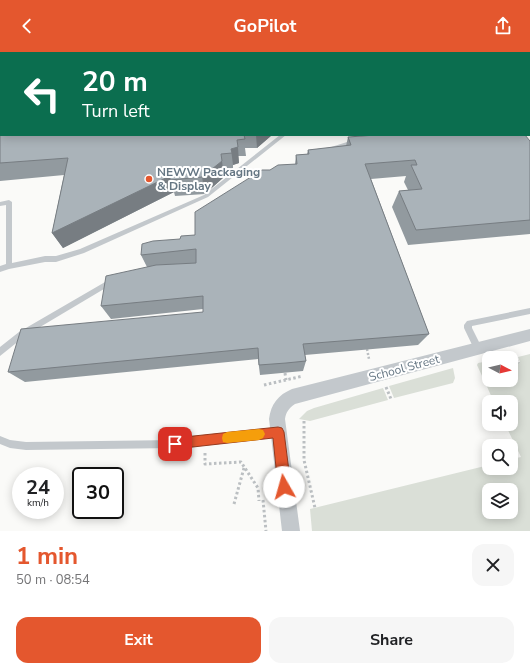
<!DOCTYPE html>
<html lang="en">
<head>
<meta charset="utf-8">
<style>
	body { margin:0; font-family:"Nunito Sans",sans-serif; background:#f6f6f6; color:#202124; height:100vh; display:flex; flex-direction:column; font-size:15px; white-space:nowrap }
	* { box-sizing:border-box; margin:0 }
	p { font-size:13px; color:#757577 }
	.icon { flex:none; width:22px; height:22px; fill:none; stroke:currentColor; stroke-width:2; stroke-linecap:round; stroke-linejoin:round }
	.map { position:relative; height:479px; overflow:hidden }
	.sheet { display:flex; flex-direction:column; background:#fff; flex:1 }
	.sheet>* { flex:none }
	.banner { position:absolute; left:0px; top:0px; width:530px; height:84px; box-shadow:0 2px 10px #0003; background:#0b6e4f; color:#fff; overflow:hidden }
	.needle { width:26px; rotate:97deg }
	.buttons { position:absolute; left:482px; top:299px; display:grid; gap:8px }
	.buttons a { display:grid; place-items:center; width:36px; height:36px; border-radius:8px; background:#fff; box-shadow:0 2px 10px #0003; font-size:20px }
	.speed { position:absolute; left:12px; top:415px; display:flex; gap:8px; font-size:20px; font-weight:700; text-align:center }
	.speed>* { display:grid; place-content:center; width:52px; height:52px; border-radius:50%; background:#fff; box-shadow:0 2px 10px #0003; line-height:1 }
	.speed small { font-size:10px; font-weight:400 }
	.speed .limit { border:2px solid #111; border-radius:6px; background:#fff; color:#111 }
	.pin { position:absolute; display:grid; place-items:center; width:34px; height:34px; color:#fff; margin:-17px; border-radius:8px; box-shadow:0 2px 6px #0006 }
	.me { position:absolute; width:44px; margin:-22px; rotate:353deg; stroke-linejoin:round; filter:drop-shadow(0 0 3px #0008) }
	.turn { display:flex; align-items:center; gap:14px; height:84px; padding:0 16px; font-size:18px }
	.turn .icon { width:52px; height:52px; stroke-width:2.5 }
	.turn b { display:block; font-size:28px; line-height:34px }
	.round { display:grid; place-items:center; flex:none; width:42px; height:42px; border-radius:12px; background:#f6f6f6 }
	.summary { display:flex; align-items:center; justify-content:space-between; height:68px; padding:0 16px }
	h1 { font-size:24px; font-weight:700; line-height:30px; color:#e4572e }
	.action { display:flex; gap:8px; margin-top:auto; padding:8px 16px }
	.action a { flex:1; height:46px; border-radius:12px; background:#e4572e; color:#fff; font-size:16px; font-weight:700; line-height:46px; text-align:center }
	.action a+a { background:#f6f6f6; color:#202124 }
	header { display:flex; justify-content:space-between; align-items:center; height:52px; padding:0 16px; background:#e4572e; color:#fff; font-size:18px; font-weight:700 }
	.map>svg:first-child { display:block }
	.green { fill:#dadfd7; fill-rule:evenodd }
	.lines { fill:none; stroke-linecap:round; stroke-linejoin:round }
	.path-far1 { stroke:#bbbfc2; stroke-width:2.5; stroke-dasharray:2 2; stroke-linecap:butt }
	.path { stroke:#bbbfc2; stroke-width:3; stroke-dasharray:2.5 2.5; stroke-linecap:butt }
	.service { fill:#c3c8cc; fill-rule:evenodd }
	.minor { fill:#c3c8cc; fill-rule:evenodd }
	.tertiary { fill:#c3c8cc; fill-rule:evenodd }
	.wall { fill:#929a9f }
	.shaded-wall { fill:#777d82 }
	.building { fill:#aab3b9; stroke:#777d82 }
	.route { fill:#e4572e; stroke:#94391e }
	.slow { fill:#f59e0b }
	.poi-dot { fill:#e4572e; stroke:#fff; stroke-width:1.5 }
	.labels { text-anchor:middle; stroke-width:4; stroke-linejoin:round; paint-order:stroke }
	.poi-label { font-size:12px; font-weight:bold; fill:#657683; stroke:#fff; text-anchor:start }
	.street-label { font-size:12px; fill:#657683; stroke:#fff }
</style>
</head>
<body>
<header><svg class="icon" aria-label="back" viewBox="0 0 24 24"><path d="M15 5l-7 7 7 7"/></svg>GoPilot<svg class="icon" aria-label="share" viewBox="0 0 24 24"><path d="M12 15V3M7 8l5-5 5 5M5 13v7h14v-7"/></svg></header>
<div class="map">
<svg width="530" height="479" viewBox="0 0 530 479">
	<rect width="100%" height="100%" fill="#fafaf8"/>
	<path class="green" d="M530 302V479H312L310 457 489 413V416H511V407L521 405 505 372H511V350H494L477 313 478 311 489 309V328H511V306H513L516 311 520 310 518 305ZM489 438H511V460H489Z
		M453 316 455 326 453 331 394 346 389 334Z
		M383 336 388 348 310 369 299 367 307 359 314 356Z"/>
	<g class="lines">
		<path class="path-far1" d="M367 297 369 307
			M514 304 519 311"/>
		<path class="path" d="M285 321 286 328
			M264 333 303 324
			M386 335 391 347
			M304 369V408L315 456
			M205 401V412L241 410 258 436 259 449
			M263 448 266 479
			M234 452 244 416"/>
		<path class="service" d="M529 76H530V80H529Z
			M280 83H286L208 145 84 201 56 210H45L9 217 0 220V214L6 212V153L0 154V150L9 148 12 150V211L45 204H56L80 197 204 143Z
			M366 83H372L367 87 330 99 327 97 328 96 363 85Z
			M112 226 114 227 115 229 114 231 25 284 0 304V295L19 280Z
			M530 256V262L472 274V276L482 296 481 299 478 300 475 299 464 276V273L467 269Z
			M278 376 281 377 282 380 281 383 278 384 175 396 26 398 10 396 0 392V384L10 388 26 390 175 388Z"/>
		<path class="minor" d="M457 0H470L456 1Z
			M530 277V289L295 352C289 356 286 360 285 367L300 479H282L269 367C271 352 278 343 292 337Z"/>
		<path class="tertiary" d="M317 0H330L316 1Z"/>
	</g>
	<path class="wall" d="M344 0H375V1H344Z
		M468 0H530V49H529V1H468Z
		M1 1V17L0 15V4Z
		M0 28 1 29V83H272L257 96H245L246 104H238L239 111 233 113V118L223 119 224 125 205 142 175 144 174 140 63 196 52 181 64 123 0 129Z
		M348 85 530 89V182L408 193 392 155 399 139 408 138 404 130 406 124 371 127 429 282 418 293 305 303 306 309 303 319 260 323 258 307 25 330 8 320 203 260V257L111 267 101 254 147 215 141 203 180 187 195 183 270 118 295 112 296 103 307 102 308 98 346 94Z"/>
	<path class="shaded-wall" d="M356 0H375V1H354Z
		M256 83H272L257 96Z
		M238 95 239 111 233 113 231 97Z
		M222 109 224 125 205 142 202 125Z
		M170 124V128L174 140 63 196 52 181Z"/>
	<path class="building" d="M16 0H18V1H2Z
		M40 0H48V1H30Z
		M116 0 115 1H102Z
		M483 0H530V33H529V1H484Z
		M1 1V10H0V4Z
		M1 29V40H0V30Z
		M0 45H1V83H244L245 87 237 88 238 95 231 97 232 101 221 102 222 109 202 125 170 128V124L52 181 68 106 0 111Z
		M376 83H525L530 89V168L416 178 399 139 422 137 411 113H417L415 108 365 112 429 282 303 292 306 309 286 311 259 313 258 296 8 320 21 277 203 260V244L101 254 106 224 156 213 196 211V197L141 203 142 192 153 189 180 187 181 184 195 183V160L262 118H270L278 113 297 112 296 103 309 102 308 98 351 93 348 85Z"/>
	<path class="route" d="M278 375 282 376 284 380 291 435 289 439 284 441 280 439 278 435 273 386 175 397 171 396 169 392 171 387 175 386Z"/>
	<path class="slow" d="M259 377 263 378 265 382 263 386 259 388 227 391 223 390 222 386 223 382 227 380Z"/>
	<circle class="poi-dot" cx="149" cy="127" r="4"/>
	<g class="labels">
		<g class="poi-label">
			<text x="157" y="124">NEWW Packaging<tspan x="157" dy="14">&amp; Display</tspan></text>
		</g>
		<g class="street-label">
			<text transform="translate(404 316) rotate(-15)" y="4">School Street</text>
		</g>
	</g>
</svg>
<div class="buttons">
<a><svg class="needle" viewBox="-14 -14 28 28"><path d="M0-13l5 13h-10z" fill="#e53935"/><path d="M0 13l5-13h-10z" fill="#757577"/></svg></a>
<a><svg class="icon" aria-label="sound" viewBox="0 0 24 24"><path d="M4 9h4l5-4v14l-5-4H4zM17 9q2 3 0 6"/></svg></a>
<a><svg class="icon" aria-label="search" viewBox="0 0 24 24"><circle cx="10" cy="10" r="6"/><path d="M15 15l6 6"/></svg></a>
<a><svg class="icon" aria-label="layers" viewBox="0 0 24 24"><path d="M12 4l9 5-9 5-9-5zM3 14l9 5 9-5"/></svg></a>
</div>
<div class="speed"><div>24<small>km/h</small></div><div class="limit">30</div></div>
<div class="pin" style="left:175px;top:392px;background:#d93025"><svg class="icon" aria-label="arrive" viewBox="0 0 24 24"><path d="M6 21V4h12l-3 4 3 4H6"/></svg></div>
<svg class="me" style="left:284px;top:435px" viewBox="-20 -20 40 40"><circle r="19" fill="#fff"/><path d="M0-13L10 11 0 6-10 11z" fill="#e4572e"/></svg>
<div class="banner">
<div class="turn"><svg class="icon" aria-label="left" viewBox="0 0 24 24"><path d="M17 20v-9H6M10 6l-5 5 5 5"/></svg><div><b>20 m</b>Turn left</div></div>
</div>
</div>
<section class="sheet">
<div class="summary"><div><h1>1 min</h1><p>50 m · 08:54</p></div><a class="round"><svg class="icon" aria-label="close" viewBox="0 0 24 24"><path d="M6 6l12 12M18 6L6 18"/></svg></a></div>
<div class="action"><a>Exit</a><a>Share</a></div>
</section>
</body>
</html>
